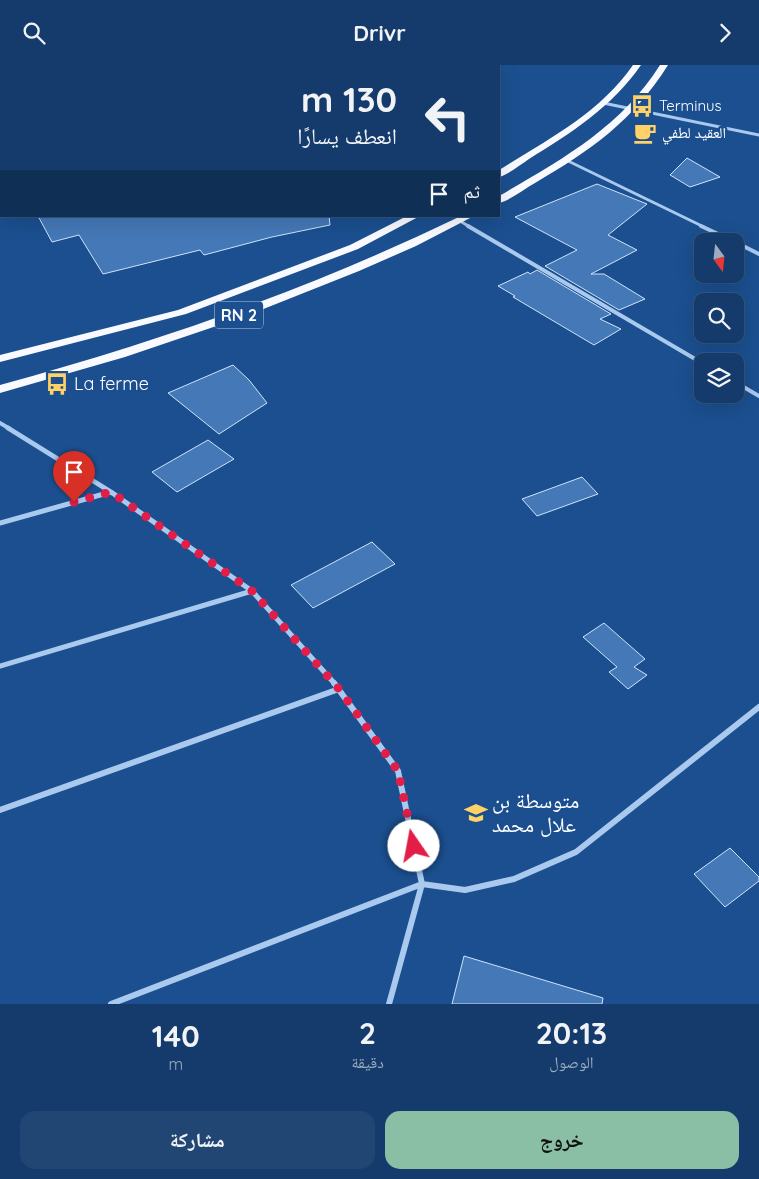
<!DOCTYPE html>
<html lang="ar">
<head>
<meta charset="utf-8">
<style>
	body { margin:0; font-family:Quicksand,"Noto Naskh Arabic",sans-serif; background:#214673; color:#f1f3f6; direction:rtl; height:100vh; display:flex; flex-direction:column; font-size:19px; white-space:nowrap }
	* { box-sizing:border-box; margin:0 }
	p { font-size:16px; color:#9dadc1 }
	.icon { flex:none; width:28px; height:28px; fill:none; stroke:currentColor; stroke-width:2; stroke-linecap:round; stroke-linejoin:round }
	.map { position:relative; height:939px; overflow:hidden; direction:ltr }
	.side { display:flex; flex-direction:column; background:#143b6b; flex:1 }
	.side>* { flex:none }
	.hud { position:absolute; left:0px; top:0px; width:500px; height:152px; box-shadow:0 5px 20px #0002,0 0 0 1px #33557e; direction:rtl; background:#143b6b; color:#f1f3f6; overflow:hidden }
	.needle { width:32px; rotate:165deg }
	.fabs { position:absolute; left:694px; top:168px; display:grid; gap:10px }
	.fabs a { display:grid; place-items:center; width:50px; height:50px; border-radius:10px; background:#143b6b; box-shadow:0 5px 20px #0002,0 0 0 1px #33557e; font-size:25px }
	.pin { position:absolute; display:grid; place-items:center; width:42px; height:42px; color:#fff; margin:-51px -21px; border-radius:50% 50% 50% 0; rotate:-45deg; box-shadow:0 0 5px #0007 }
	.pin .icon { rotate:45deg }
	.me { position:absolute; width:55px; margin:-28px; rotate:348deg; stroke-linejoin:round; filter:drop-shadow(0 0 4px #0008) }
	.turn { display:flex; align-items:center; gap:18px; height:105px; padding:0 20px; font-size:22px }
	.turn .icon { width:65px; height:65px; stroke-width:2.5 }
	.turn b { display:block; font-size:35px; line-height:42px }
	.then { display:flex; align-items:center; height:48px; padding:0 20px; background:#0003; gap:10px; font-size:19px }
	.eta { display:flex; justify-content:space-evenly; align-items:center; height:85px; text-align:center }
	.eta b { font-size:30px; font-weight:700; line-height:35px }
	.primary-button { display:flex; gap:10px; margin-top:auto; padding:10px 20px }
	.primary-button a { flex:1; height:58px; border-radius:15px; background:#8abfa5; color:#111; font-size:20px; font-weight:700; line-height:58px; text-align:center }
	.primary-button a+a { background:#214673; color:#f1f3f6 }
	header { display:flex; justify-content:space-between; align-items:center; height:65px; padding:0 20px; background:#143b6b; font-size:22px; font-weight:700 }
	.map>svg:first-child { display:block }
	.building { fill:#4478b7; stroke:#cfe3fa }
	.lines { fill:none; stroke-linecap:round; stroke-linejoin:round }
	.minor-far3 { stroke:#a9c9ee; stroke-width:3 }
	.minor-far2 { stroke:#a9c9ee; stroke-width:4 }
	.minor-far1 { stroke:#a9c9ee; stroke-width:5 }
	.minor { stroke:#a9c9ee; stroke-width:6 }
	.trunk { fill:#f8faff; fill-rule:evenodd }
	.route { stroke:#e11d48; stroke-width:9; stroke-dasharray:0 16.2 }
	.labels { text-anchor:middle; stroke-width:4.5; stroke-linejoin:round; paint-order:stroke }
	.far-poi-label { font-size:15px; fill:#fff; stroke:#1b4f8f; text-anchor:start }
	.shield { fill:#1b4f8f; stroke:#bbcadd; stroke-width:1 }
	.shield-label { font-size:16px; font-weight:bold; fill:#fff }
	.poi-label { font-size:18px; fill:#fff; stroke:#1b4f8f; text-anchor:start }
	.near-poi-label { font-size:21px; fill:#fff; stroke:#1b4f8f; text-anchor:start }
</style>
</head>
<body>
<header><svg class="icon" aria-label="forward" viewBox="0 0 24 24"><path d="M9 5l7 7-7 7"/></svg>Drivr<svg class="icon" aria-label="search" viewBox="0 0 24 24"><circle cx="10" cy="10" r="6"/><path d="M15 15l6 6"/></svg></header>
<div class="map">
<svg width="759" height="939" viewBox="0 0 759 939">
	<rect width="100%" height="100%" fill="#1b4f8f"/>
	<path class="building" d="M687 93 720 112 690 122 670 110Z
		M597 119 647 139 608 170 637 185 591 209H604L645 234 619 245 545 201 577 185 515 152Z
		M38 151H329L330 160 272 172 204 190 200 185 103 209 79 170 52 177Z
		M537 205 611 249 600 254 621 264 594 280 513 232 515 231 498 221 528 207 530 209Z
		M233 300 249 315 267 338 219 369 168 328Z
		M208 375 234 394 177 427 152 407Z
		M582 412 598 429 537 451 522 434Z
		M372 477 395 499 313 543 291 520Z
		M604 558 645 594 634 602 647 610 628 624 609 607 617 602 583 572Z
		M730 783 759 812V816L725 842 694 809Z
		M464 891 603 933 602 939H452Z"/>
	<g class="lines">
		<path class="minor-far3" d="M603 38 759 70
			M566 95 704 162
			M460 156 470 162"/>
		<path class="minor-far2" d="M468 161 702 298
			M701 161 733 176
			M735 177 759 189
			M735 317 759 331
			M0 358 10 364"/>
		<path class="minor-far1" d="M8 363 111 427 252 526 335 619
			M0 458 111 427
			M0 601 252 526"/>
		<path class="minor" d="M334 618 398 706 422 819 389 939
			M0 745 339 624
			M111 939 422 819 465 825 514 814 576 787 759 642"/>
		<path class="trunk" d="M633 0H641C612 42 571 68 529 94 520 100 509 109 499 112V105C547 75 600 48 633 0Z
			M660 0H668C633 56 591 85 535 118 524 124 511 135 499 138V131C561 95 620 63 660 0Z
			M407 151H420L358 184 186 249 0 297V290L178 245 350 180Z
			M461 151H474L416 181 359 206 243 252 125 292 0 328V320C159 277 312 223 461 151Z"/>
	</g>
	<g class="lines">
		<path class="route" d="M74 437 111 427 252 526 339 624 398 706 414 781"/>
	</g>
	<defs>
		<symbol id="bus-bare" viewBox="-9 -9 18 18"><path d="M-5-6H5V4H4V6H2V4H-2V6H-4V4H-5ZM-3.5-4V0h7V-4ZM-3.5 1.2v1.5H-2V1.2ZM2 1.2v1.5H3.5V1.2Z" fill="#ffd166" stroke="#1b4f8f" stroke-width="2.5" paint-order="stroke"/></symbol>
		<symbol id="cafe-bare" viewBox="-9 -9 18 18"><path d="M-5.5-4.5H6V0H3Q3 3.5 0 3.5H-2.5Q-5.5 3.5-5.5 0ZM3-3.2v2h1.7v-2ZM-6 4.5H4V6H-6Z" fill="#ffd166" stroke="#1b4f8f" stroke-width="2.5" paint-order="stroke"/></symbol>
		<symbol id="school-bare" viewBox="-9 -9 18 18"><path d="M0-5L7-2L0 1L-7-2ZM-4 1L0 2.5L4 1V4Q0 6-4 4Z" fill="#ffd166" stroke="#1b4f8f" stroke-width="2.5" paint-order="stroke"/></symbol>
	</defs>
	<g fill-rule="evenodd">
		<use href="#bus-bare" x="626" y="25" width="32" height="32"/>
		<use href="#cafe-bare" x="629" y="52" width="32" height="32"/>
		<use href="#bus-bare" x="41" y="303" width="32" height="32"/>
		<use href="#school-bare" x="460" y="732" width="32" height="32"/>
	</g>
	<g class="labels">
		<g class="far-poi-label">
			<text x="659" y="46">Terminus</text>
			<text x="662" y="73">العقيد لطفي</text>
		</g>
		<rect class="shield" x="215" y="236.5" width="48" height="27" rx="4"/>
		<g class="shield-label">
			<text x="239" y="256">RN 2</text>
		</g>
		<g class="poi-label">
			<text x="74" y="325">La ferme</text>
		</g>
		<g class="near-poi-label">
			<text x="492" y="743">متوسطة بن<tspan x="492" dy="24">علال محمد</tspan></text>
		</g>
	</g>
</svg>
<div class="fabs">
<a><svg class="needle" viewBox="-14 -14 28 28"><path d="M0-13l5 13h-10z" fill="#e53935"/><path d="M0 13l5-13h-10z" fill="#9dadc1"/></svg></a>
<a><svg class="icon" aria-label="search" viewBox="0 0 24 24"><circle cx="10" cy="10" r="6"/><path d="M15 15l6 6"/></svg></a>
<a><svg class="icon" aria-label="layers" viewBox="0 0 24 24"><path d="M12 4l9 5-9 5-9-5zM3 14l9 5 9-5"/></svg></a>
</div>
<div class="pin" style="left:74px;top:437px;background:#d93025"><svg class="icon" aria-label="arrive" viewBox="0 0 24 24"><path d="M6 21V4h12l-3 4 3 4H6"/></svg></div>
<svg class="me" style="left:414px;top:781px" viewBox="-20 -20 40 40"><circle r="19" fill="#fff"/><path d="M0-13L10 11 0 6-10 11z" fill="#e11d48"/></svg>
<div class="hud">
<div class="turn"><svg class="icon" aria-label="left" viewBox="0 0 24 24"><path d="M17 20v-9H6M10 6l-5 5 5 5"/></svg><div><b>130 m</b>انعطف يسارًا</div></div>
<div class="then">ثم<svg class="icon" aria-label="arrive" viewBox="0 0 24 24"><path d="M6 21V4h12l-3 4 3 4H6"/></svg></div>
</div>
</div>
<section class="side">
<div class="eta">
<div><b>20:13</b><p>الوصول</p></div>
<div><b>2</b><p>دقيقة</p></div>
<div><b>140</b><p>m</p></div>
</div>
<div class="primary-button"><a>خروج</a><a>مشاركة</a></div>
</section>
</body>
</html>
